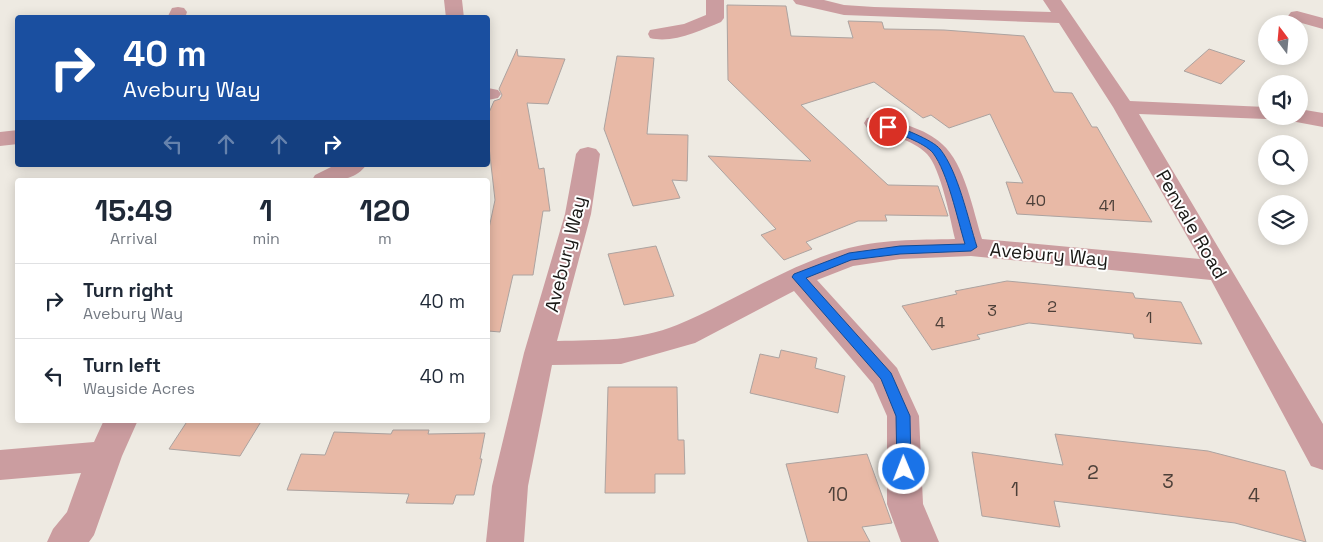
<!DOCTYPE html>
<html lang="en">
<head>
<meta charset="utf-8">
<style>
	body { margin:0; font-family:"Space Grotesk",sans-serif; background:#f6f6f7; color:#1f2937; height:100vh; display:flex; flex-direction:column; font-size:19px; white-space:nowrap }
	* { box-sizing:border-box; margin:0 }
	p { font-size:16px; color:#747a83 }
	.icon { flex:none; width:28px; height:28px; fill:none; stroke:currentColor; stroke-width:2; stroke-linecap:round; stroke-linejoin:round }
	.map { position:relative; flex:1; overflow:hidden }
	.panel { position:absolute; left:15px; top:178px; width:475px; height:245px; display:flex; flex-direction:column; background:#fff; border-radius:5px; box-shadow:0 2px 12px #0003 }
	.panel>* { flex:none }
	.hud { position:absolute; left:15px; top:15px; width:475px; height:152px; border-radius:5px; box-shadow:0 2px 12px #0003; background:#1a4fa0; color:#fff; overflow:hidden }
	.needle { width:32px; rotate:344deg }
	.controls { position:absolute; left:1258px; top:15px; display:grid; gap:10px }
	.controls a { display:grid; place-items:center; width:50px; height:50px; border-radius:50%; background:#fff; box-shadow:0 2px 12px #0003; font-size:25px }
	.pin { position:absolute; display:grid; place-items:center; width:42px; height:42px; color:#fff; margin:-21px; border:2px solid #fff; border-radius:50%; box-shadow:0 1px 5px #0007 }
	.me { position:absolute; width:55px; margin:-28px; rotate:359deg; stroke-linejoin:round; filter:drop-shadow(0 0 4px #0008) }
	.turn { display:flex; align-items:center; gap:18px; height:105px; padding:0 25px; font-size:22px }
	.turn .icon { width:65px; height:65px; stroke-width:2.5 }
	.turn b { display:block; font-size:35px; line-height:42px }
	.lanes { display:flex; align-items:center; height:48px; padding:0 25px; background:#0003; justify-content:center; gap:25px; direction:ltr }
	.lanes .off { opacity:.35 }
	.eta { display:flex; justify-content:space-evenly; align-items:center; height:85px; text-align:center }
	.eta b { font-size:30px; font-weight:800; line-height:35px }
	ul { padding:0; list-style:none }
	li { display:flex; align-items:center; gap:15px; height:75px; padding:0 25px; border-top:1px solid #e0e1e3 }
	li div { flex:1 }
	li b { display:block; font-size:19px }
	li em { font-style:normal }
	.map>svg:first-child { display:block }
	.building { fill:#e8b9a6; stroke:#aca3a0 }
	.lines { fill:none; stroke-linecap:round; stroke-linejoin:round }
	.minor { fill:#cb9da0; fill-rule:evenodd }
	.route { fill:#1a73e8; stroke:#114b97 }
	.labels { text-anchor:middle; stroke-width:4; stroke-linejoin:round; paint-order:stroke }
	.number-label { font-size:16px; fill:#4d4039 }
	.street-label { font-size:19px; fill:#191815; stroke:#fff }
	.near-number-label { font-size:19px; fill:#4d4039 }
</style>
</head>
<body>
<div class="map">
<svg width="1323" height="542" viewBox="0 0 1323 542">
	<rect width="100%" height="100%" fill="#eeeae2"/>
	<path class="building" d="M727 5 786 6 791 36 853 38 848 21 882 22 884 29 944 30 1024 36 1054 92 1072 93 1092 127H1097L1152 222 1017 214 1006 182 1023 183 990 114 949 128 931 115 923 118 874 82 801 105 888 185 938 186 948 216 885 215 887 221H858L806 242 812 249 784 260 761 235 776 229 708 156 811 161 728 80Z
		M517 49 518 56 565 59 548 104 527 103 539 169 544 168 550 211H543L533 275H513L500 332 488 331V233L495 200 488 138V115L494 101 500 99 502 95 499 89Z
		M1209 49 1245 61 1221 84 1184 71Z
		M617 56 654 58 647 134 688 135 687 181 672 180 680 198 633 206 604 129Z
		M656 246 674 296 624 305 608 254Z
		M1007 281 1133 293 1135 298 1181 302 1202 344 1134 338 1133 334 1029 323 977 335 980 339 932 350 902 306 957 294 955 291Z
		M781 350 817 358 815 368 845 376 838 413 750 393 760 354 779 358Z
		M608 387H677L678 440H684L685 474H655V493H605Z
		M188 420H262L240 456 169 449Z
		M393 430H429L428 434 485 433 480 459H482L474 495H456L453 504 406 503 409 494 287 490 301 454 325 455 334 432 391 434Z
		M1055 434 1208 451 1285 471 1306 542 1235 523 1054 501 1060 527 982 516 972 452 1063 465Z
		M867 454 892 523 862 527 870 542H808L786 464Z"/>
	<g class="lines">
		<path class="minor" d="M444 0H462L464 18H446Z
			M706 0H724V18L721 22C701 30 673 44 650 38L648 34 650 30 684 24 706 15Z
			M793 0H824L844 5 874 7 1051 12 1043 0H1061L1130 101 1266 107V116H1275L1274 118 1266 119 1139 114 1323 424V470L1311 466 1211 280 971 256 900 259 853 266 817 280 897 368 919 416 923 504 939 542H901L887 504V416L873 384 794 291 695 343 621 364 552 365 528 486 524 542H486L492 486 524 353 565 214 576 154 580 149 588 147 596 149 600 154 591 214 557 341C598 340 638 341 677 325 733 302 784 267 842 250 878 239 918 240 955 239 950 218 941 169 927 154 912 139 887 134 867 128L864 123 867 118 875 116C897 122 925 128 942 144 965 164 973 211 982 239L1200 259 1113 107 1059 23 844 15 796 4Z
			M178 7 184 8 187 12 185 18H167L172 8Z
			M1297 11 1323 18V29L1291 20 1288 16 1291 12Z
			M488 88 498 90 501 94 498 98 488 100Z
			M1299 109 1323 113V127L1291 121 1288 116H1299Z
			M18 130V144L0 146V132Z
			M335 165H366C354 183 331 180 312 180L315 175Z
			M104 420H138L122 456 94 535 89 542H47L53 529 67 512 81 473 0 480V450L94 442Z"/>
	</g>
	<path class="route" d="M888 124C900 127 933 140 940 149 958 171 968 219 977 247L971 251 900 254 851 260 806 278 891 373 910 416 911 469 909 473 904 475 899 473 897 469 896 416 881 379 792 277 794 274 849 253 900 246 965 244C957 218 948 173 933 153 925 143 897 133 885 129V125Z"/>
	<g class="labels">
		<g class="number-label">
			<text x="1036" y="206">40</text>
			<text x="1107" y="211">41</text>
			<text x="1052" y="312">2</text>
			<text x="992" y="316">3</text>
			<text x="1149" y="323">1</text>
			<text x="940" y="328">4</text>
		</g>
		<g class="street-label">
			<text transform="translate(1192 224) rotate(60)" y="7">Penvale Road</text>
			<text transform="translate(565 254) rotate(-76)" y="7">Avebury Way</text>
			<text transform="translate(1049 254) rotate(5)" y="7">Avebury Way</text>
		</g>
		<g class="near-number-label">
			<text x="1093" y="479">2</text>
			<text x="1168" y="488">3</text>
			<text x="1015" y="496">1</text>
			<text x="838" y="501">10</text>
			<text x="1254" y="502">4</text>
		</g>
	</g>
</svg>
<div class="controls">
<a><svg class="needle" viewBox="-14 -14 28 28"><path d="M0-13l5 13h-10z" fill="#e53935"/><path d="M0 13l5-13h-10z" fill="#747a83"/></svg></a>
<a><svg class="icon" aria-label="sound" viewBox="0 0 24 24"><path d="M4 9h4l5-4v14l-5-4H4zM17 9q2 3 0 6"/></svg></a>
<a><svg class="icon" aria-label="search" viewBox="0 0 24 24"><circle cx="10" cy="10" r="6"/><path d="M15 15l6 6"/></svg></a>
<a><svg class="icon" aria-label="layers" viewBox="0 0 24 24"><path d="M12 4l9 5-9 5-9-5zM3 14l9 5 9-5"/></svg></a>
</div>
<div class="pin" style="left:888px;top:127px;background:#d93025"><svg class="icon" aria-label="arrive" viewBox="0 0 24 24"><path d="M6 21V4h12l-3 4 3 4H6"/></svg></div>
<svg class="me" style="left:904px;top:469px" viewBox="-20 -20 40 40"><circle r="17" fill="#1a73e8" stroke="#fff" stroke-width="3"/><path d="M0-11L8 9 0 5-8 9z" fill="#fff"/></svg>
<div class="hud">
<div class="turn"><svg class="icon" aria-label="right" viewBox="0 0 24 24"><path d="M7 20v-9h11M14 6l5 5-5 5"/></svg><div><b>40 m</b>Avebury Way</div></div>
<div class="lanes"><svg class="icon off" aria-label="left" viewBox="0 0 24 24"><path d="M17 20v-9H6M10 6l-5 5 5 5"/></svg><svg class="icon off" aria-label="ahead" viewBox="0 0 24 24"><path d="M12 20V5M6 11l6-6 6 6"/></svg><svg class="icon off" aria-label="ahead" viewBox="0 0 24 24"><path d="M12 20V5M6 11l6-6 6 6"/></svg><svg class="icon" aria-label="right" viewBox="0 0 24 24"><path d="M7 20v-9h11M14 6l5 5-5 5"/></svg></div>
</div>
<section class="panel">
<div class="eta">
<div><b>15:49</b><p>Arrival</p></div>
<div><b>1</b><p>min</p></div>
<div><b>120</b><p>m</p></div>
</div>
<ul>
<li><svg class="icon" aria-label="right" viewBox="0 0 24 24"><path d="M7 20v-9h11M14 6l5 5-5 5"/></svg><div><b>Turn right</b><p>Avebury Way</p></div><em>40 m</em></li>
<li><svg class="icon" aria-label="left" viewBox="0 0 24 24"><path d="M17 20v-9H6M10 6l-5 5 5 5"/></svg><div><b>Turn left</b><p>Wayside Acres</p></div><em>40 m</em></li>
</ul>
</section>
</div>
</body>
</html>
